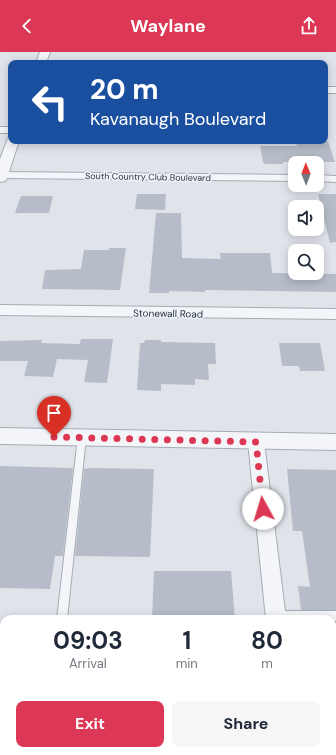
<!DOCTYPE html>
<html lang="en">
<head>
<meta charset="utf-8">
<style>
	body { margin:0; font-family:"DM Sans",sans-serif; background:#f6f6f7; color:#1f2937; height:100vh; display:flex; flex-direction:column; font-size:15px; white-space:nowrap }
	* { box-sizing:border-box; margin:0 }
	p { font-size:13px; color:#747a83 }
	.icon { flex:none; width:22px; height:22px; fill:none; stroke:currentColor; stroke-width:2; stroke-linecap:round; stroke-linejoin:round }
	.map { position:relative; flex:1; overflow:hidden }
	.details { position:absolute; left:0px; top:563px; width:336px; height:140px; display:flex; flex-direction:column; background:#fff; border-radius:12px 12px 0 0; box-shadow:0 2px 10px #0003 }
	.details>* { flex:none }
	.guide { position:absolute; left:8px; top:8px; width:320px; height:84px; border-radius:8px; box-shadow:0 2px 10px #0003; background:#1a4fa0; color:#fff; overflow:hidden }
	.needle { width:26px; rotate:359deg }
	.buttons { position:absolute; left:288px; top:104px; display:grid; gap:8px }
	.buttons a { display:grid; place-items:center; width:36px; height:36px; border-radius:8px; background:#fff; box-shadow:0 2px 10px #0003; font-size:20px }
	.pin { position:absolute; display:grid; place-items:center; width:34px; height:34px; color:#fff; margin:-41px -17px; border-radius:50% 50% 50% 0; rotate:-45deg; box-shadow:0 0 4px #0007 }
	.pin .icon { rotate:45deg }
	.me { position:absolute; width:44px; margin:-22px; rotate:354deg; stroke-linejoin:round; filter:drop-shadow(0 0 3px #0008) }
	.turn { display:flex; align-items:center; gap:14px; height:84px; padding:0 16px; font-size:18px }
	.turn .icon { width:52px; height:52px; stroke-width:2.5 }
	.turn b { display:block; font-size:28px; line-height:34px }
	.eta { display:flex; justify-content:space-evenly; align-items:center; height:68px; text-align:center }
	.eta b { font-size:24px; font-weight:700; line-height:28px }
	.action { display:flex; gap:8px; margin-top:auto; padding:8px 16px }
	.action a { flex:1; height:46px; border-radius:8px; background:#dc3855; color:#fff; font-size:16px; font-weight:700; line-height:46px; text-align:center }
	.action a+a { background:#f6f6f7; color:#1f2937 }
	header { display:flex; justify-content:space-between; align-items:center; height:52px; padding:0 16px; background:#dc3855; color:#fff; font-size:18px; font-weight:700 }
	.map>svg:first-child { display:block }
	.building { fill:#b6bdc8 }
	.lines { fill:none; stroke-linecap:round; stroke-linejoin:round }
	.service-casing { stroke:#a5abb5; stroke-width:2 }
	.minor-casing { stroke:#a5abb5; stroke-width:2 }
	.tertiary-casing { stroke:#a5abb5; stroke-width:2 }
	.service { fill:#f3f5f8; fill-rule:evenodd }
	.minor { fill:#f3f5f8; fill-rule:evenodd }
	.tertiary { fill:#f3f5f8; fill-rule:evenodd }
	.route { stroke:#dc3855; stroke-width:7; stroke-dasharray:0 12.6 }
	.labels { text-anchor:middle; stroke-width:3; stroke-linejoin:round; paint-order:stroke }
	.far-street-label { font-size:9px; fill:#273243; stroke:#eff3f7 }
	.street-label { font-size:10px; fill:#273243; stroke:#eff3f7 }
</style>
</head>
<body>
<header><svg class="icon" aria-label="back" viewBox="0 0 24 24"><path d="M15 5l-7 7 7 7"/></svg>Waylane<svg class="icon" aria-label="share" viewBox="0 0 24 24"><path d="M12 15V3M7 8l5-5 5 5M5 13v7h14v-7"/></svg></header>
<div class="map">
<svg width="336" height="703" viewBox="0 0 336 703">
	<rect width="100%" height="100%" fill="#e0e4ea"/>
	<path class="building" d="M295 89H328L335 110H283V112H265L263 110 260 94H297Z
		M137 142H166L165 158 135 157Z
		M318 142H336V190L330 191Z
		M21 144H53L49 161H15Z
		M156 161H181L182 206 221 207 220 201H270L272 221 336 222V240L205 238V240L169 239V241H149Z
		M109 196H126L120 238 42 237 45 218 81 217 84 198H109Z
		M81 287H113L107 331 84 330 88 308 57 307 53 325 24 324 28 309H0V289L42 288 41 291 80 292Z
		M145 288H161V290L215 291 216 312H208L209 328 195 327V333L161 332V339L137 338 140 291H144Z
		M279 291H320L325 319H300L299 314H282Z
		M0 414 73 416 63 504H55L50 537 0 536Z
		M92 416 154 417 150 505 75 504 84 417Z
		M287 417 336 418V558H301L298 534 310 535 302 479H293Z
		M154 519H231L235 567H152Z"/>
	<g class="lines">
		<defs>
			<path id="service" d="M82 382 85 383 86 385 67 567H57L78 385 79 383Z
				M275 559H336V569H332V567H271L270 564 271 560Z
				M39 699H51V703H39Z"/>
			<path id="minor" d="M325 35H336V41H325Z
				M0 75H11V81H0Z
				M0 120 295 123V129L1 126Z
				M317 123 336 124V130L317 129Z
				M0 253 336 257V267L0 263Z
				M256 383 262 385 264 390 286 567H266L248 390 250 385Z
				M276 699H300L301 703H277Z"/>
			<path id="tertiary" d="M40 0H50L46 11H36Z
				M8 86H11V89H19L7 126 5 129 0 130V107Z
				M0 376 336 382V398L0 392Z"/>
		</defs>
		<use href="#service" class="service-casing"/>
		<use href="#minor" class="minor-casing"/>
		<use href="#tertiary" class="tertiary-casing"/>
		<use href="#service" class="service"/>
		<use href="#minor" class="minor"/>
		<use href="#tertiary" class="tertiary"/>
	</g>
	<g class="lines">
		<path class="route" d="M54 385 256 390 263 457"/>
	</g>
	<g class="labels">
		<g class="far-street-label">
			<text transform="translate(148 125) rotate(1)" y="3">South Country Club Boulevard</text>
		</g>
		<g class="street-label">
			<text transform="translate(168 261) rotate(1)" y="4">Stonewall Road</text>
		</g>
	</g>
</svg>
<div class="buttons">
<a><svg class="needle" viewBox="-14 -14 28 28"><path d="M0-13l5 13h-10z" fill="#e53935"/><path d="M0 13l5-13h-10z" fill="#747a83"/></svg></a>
<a><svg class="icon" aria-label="sound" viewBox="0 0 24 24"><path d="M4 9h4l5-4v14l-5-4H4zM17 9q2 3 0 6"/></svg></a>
<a><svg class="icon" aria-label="search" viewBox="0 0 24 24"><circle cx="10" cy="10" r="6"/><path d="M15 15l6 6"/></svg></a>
</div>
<div class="pin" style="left:54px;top:385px;background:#d93025"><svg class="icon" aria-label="arrive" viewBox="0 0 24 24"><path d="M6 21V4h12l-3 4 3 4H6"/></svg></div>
<svg class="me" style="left:263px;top:457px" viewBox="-20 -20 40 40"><circle r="19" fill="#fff"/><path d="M0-13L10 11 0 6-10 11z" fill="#dc3855"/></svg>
<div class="guide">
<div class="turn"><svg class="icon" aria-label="left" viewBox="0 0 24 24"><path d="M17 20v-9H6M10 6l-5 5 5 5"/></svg><div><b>20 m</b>Kavanaugh Boulevard</div></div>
</div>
<section class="details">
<div class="eta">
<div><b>09:03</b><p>Arrival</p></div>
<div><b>1</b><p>min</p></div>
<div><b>80</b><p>m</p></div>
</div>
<div class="action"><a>Exit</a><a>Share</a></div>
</section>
</div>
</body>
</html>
